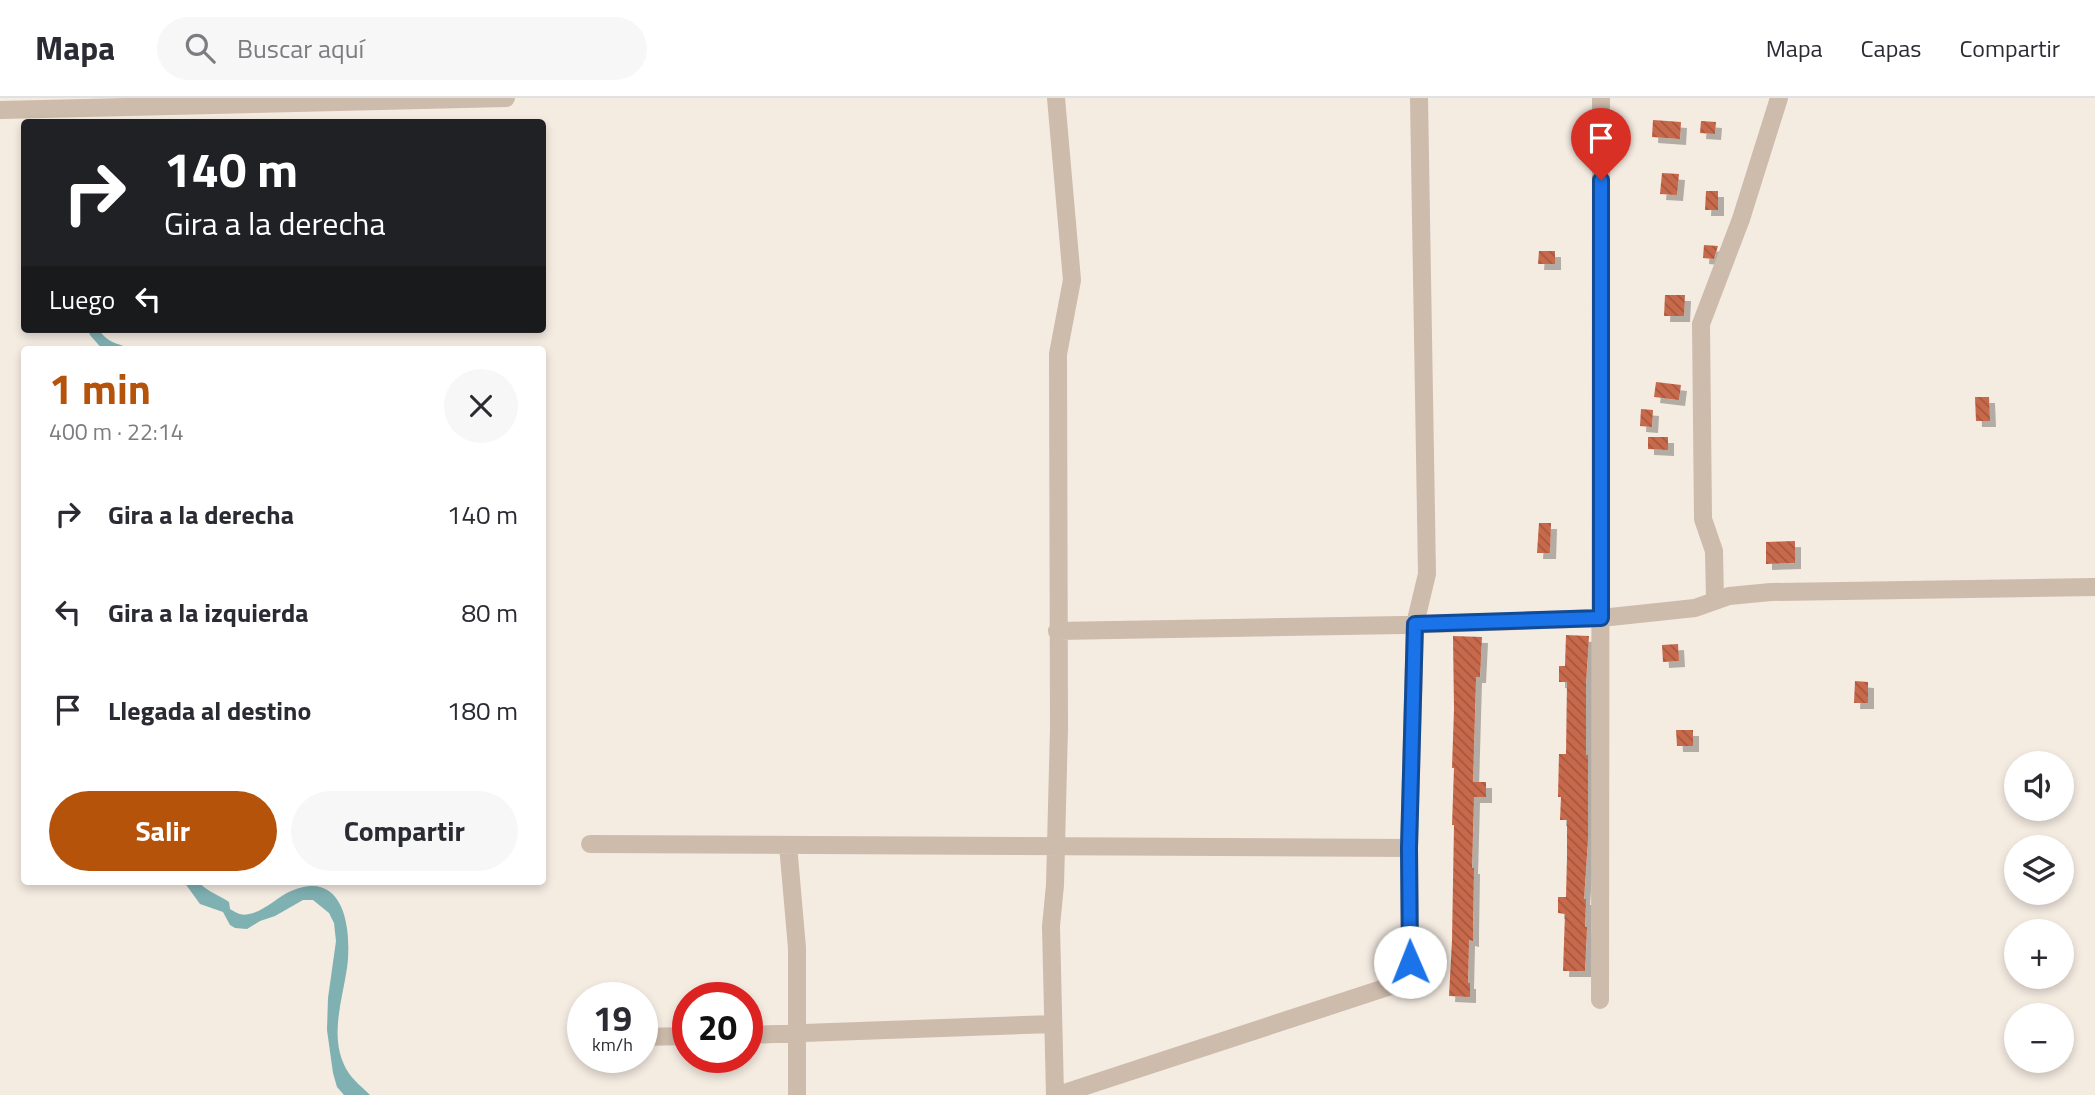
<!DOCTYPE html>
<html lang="es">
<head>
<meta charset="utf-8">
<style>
	body { margin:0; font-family:"Titillium Web",sans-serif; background:#f7f7f7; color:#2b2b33; height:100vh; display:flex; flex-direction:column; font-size:26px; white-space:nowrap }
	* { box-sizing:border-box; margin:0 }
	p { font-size:23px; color:#7c7c81 }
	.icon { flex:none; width:38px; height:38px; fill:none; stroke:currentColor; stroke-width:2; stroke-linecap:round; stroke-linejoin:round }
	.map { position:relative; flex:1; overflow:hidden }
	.sheet { position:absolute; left:21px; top:248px; width:525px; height:539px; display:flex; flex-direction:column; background:#fff; border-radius:7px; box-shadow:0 4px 10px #0003 }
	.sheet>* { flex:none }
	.hud { position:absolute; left:21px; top:21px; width:525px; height:214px; border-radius:7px; box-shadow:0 4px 10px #0003; background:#202124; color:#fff; overflow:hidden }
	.fabs { position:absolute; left:2004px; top:653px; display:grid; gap:14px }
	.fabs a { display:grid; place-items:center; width:70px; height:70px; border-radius:50%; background:#fff; box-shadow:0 4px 10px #0003; font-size:35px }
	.speed { position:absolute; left:567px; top:884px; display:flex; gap:14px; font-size:35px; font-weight:700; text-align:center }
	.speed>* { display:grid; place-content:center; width:91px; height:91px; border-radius:50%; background:#fff; box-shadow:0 4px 10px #0003; line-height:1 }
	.speed small { font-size:18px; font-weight:400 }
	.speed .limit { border:10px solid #d22; background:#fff; color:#111 }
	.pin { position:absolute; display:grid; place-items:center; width:60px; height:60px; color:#fff; margin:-72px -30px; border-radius:50% 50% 50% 0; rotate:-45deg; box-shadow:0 0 7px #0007 }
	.pin .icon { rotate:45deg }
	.me { position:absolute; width:77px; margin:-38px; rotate:359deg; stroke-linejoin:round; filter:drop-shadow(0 0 5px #0008) }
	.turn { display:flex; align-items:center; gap:24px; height:147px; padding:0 28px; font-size:32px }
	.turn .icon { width:91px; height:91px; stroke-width:2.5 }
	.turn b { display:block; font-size:49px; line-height:60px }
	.then { display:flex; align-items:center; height:66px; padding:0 28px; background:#0003; gap:14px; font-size:26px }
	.round { display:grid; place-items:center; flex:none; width:74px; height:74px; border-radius:37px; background:#f7f7f7 }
	.overview { display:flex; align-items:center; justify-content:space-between; height:119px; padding:0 28px }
	h1 { font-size:42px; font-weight:700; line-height:52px; color:#b45309 }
	.button { display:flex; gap:14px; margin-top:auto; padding:14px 28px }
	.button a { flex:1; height:80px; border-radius:42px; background:#b45309; color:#fff; font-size:28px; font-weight:700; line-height:80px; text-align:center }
	.button a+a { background:#f7f7f7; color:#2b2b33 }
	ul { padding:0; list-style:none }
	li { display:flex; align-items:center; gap:21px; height:98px; padding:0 28px }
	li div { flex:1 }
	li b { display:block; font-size:26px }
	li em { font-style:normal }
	header { display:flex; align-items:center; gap:42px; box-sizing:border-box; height:98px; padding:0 35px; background:#fff; border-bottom:2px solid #e1e1e2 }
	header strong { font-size:33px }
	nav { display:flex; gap:38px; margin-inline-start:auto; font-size:24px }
	.search { width:490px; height:63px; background:#f7f7f7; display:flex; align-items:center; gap:18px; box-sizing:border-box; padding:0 24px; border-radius:38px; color:#7c7c81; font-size:26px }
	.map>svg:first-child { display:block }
	.water { fill:#7fb0b2 }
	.building { fill:url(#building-back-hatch); filter:url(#shadow) }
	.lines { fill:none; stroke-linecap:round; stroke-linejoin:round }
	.minor { stroke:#cdbbac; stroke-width:18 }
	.route-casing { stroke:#114b97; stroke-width:18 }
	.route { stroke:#1a73e8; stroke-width:12 }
</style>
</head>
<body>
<header>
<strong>Mapa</strong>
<div class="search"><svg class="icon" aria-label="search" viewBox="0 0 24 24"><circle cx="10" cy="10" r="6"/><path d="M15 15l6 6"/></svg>Buscar aquí</div>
<nav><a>Mapa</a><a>Capas</a><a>Compartir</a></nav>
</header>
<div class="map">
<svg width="2095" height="997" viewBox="0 0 2095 997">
	<defs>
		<pattern id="building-back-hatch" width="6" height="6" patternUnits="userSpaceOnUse" patternTransform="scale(1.75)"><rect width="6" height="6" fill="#c8694b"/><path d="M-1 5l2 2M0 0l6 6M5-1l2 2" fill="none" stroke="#a4573f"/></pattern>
		<filter id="shadow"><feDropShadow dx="6" dy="6" stdDeviation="0" flood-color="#0004"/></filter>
	</defs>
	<rect width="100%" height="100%" fill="#f4ebe1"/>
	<path class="water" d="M88 231H99C106 245 121 247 135 251L103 252 90 237Z
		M184 784H199C206 793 219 797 229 804L230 811C237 815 241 818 249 816 265 813 277 799 291 793 345 770 352 832 347 870 342 904 328 942 348 974 354 983 362 989 370 997H344L337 989 333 975 327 932 328 900 336 843 334 825 329 815 313 802H303L275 818 260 823 247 831 235 830 230 827 223 814 200 806Z"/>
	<path class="building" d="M1653 22 1681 24 1680 41 1652 39Z
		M1701 23 1716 24 1715 36 1700 35Z
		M1662 75 1679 76 1677 97 1660 96Z
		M1706 93H1718V112H1705Z
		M1704 147 1718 148 1714 161 1703 160Z
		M1539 153H1555V166H1538Z
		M1665 197H1685L1684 218H1664Z
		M1656 284 1681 287 1679 302 1654 299Z
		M1975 299H1989L1990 323H1976Z
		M1641 311 1653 312 1652 329 1640 328Z
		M1648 339H1668V352L1648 351Z
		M1539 425H1551L1550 455H1537Z
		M1795 443V465L1766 466V444Z
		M1566 537 1589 538 1586 585V657H1588V741L1584 801H1586L1585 829H1587L1585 873H1563L1565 816 1558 815V799H1566L1567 759V722H1560L1561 699H1558L1559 656H1566L1567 584H1559V568H1565Z
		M1453 538 1482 539 1480 579H1476L1473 684H1486V699H1474L1472 770H1474L1473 828V843L1469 842 1468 885H1470V899L1449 898 1452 842 1454 727H1452L1454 670H1452L1454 611Z
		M1678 546 1679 563 1663 564 1662 547Z
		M1855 583 1868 584V605H1854Z
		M1676 632H1693V648H1677Z"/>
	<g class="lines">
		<path class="minor" d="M0 12 506 0
			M1715 502 1714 453 1703 421 1701 226 1741 121 1779 0
			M1057 533 1402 527 1601 520 1695 510 1729 498 1771 494 2095 489
			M590 746 1409 750
			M788 747 797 850V997
			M1600 902 1601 0
			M747 937 1053 926
			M642 939 688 938
			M1055 997 1051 828 1055 787 1059 630 1058 256 1072 182 1056 0
			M1058 997 1403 884 1410 864 1409 750 1415 526 1427 476 1419 0"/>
	</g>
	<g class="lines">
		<defs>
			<path id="route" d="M1410 864 1409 750 1415 526 1601 520V82"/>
		</defs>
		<use href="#route" class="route-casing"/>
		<use href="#route" class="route"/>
	</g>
</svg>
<div class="fabs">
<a><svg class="icon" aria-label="sound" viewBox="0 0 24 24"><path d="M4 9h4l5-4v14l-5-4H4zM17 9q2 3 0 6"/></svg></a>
<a><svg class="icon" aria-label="layers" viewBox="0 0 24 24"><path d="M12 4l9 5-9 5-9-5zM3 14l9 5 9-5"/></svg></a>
<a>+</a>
<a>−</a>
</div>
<div class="speed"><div>19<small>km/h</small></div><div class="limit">20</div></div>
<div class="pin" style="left:1601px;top:82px;background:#d93025"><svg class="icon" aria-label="arrive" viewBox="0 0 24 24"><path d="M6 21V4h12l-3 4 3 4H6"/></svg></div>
<svg class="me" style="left:1410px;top:864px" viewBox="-20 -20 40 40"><circle r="19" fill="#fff"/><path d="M0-13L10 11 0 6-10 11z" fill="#1a73e8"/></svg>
<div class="hud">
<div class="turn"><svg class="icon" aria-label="right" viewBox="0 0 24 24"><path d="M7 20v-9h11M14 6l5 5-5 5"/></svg><div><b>140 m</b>Gira a la derecha</div></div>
<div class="then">Luego<svg class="icon" aria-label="left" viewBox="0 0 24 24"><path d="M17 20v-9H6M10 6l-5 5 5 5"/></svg></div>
</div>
<section class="sheet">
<div class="overview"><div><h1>1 min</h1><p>400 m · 22:14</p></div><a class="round"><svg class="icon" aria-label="close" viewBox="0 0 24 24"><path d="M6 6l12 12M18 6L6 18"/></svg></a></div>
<ul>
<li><svg class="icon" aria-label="right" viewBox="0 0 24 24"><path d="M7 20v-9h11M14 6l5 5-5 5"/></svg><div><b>Gira a la derecha</b></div><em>140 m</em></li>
<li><svg class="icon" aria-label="left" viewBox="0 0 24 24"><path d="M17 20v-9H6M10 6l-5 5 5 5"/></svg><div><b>Gira a la izquierda</b></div><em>80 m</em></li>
<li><svg class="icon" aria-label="arrive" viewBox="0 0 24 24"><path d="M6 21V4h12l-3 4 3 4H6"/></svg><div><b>Llegada al destino</b></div><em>180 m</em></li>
</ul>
<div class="button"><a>Salir</a><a>Compartir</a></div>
</section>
</div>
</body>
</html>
